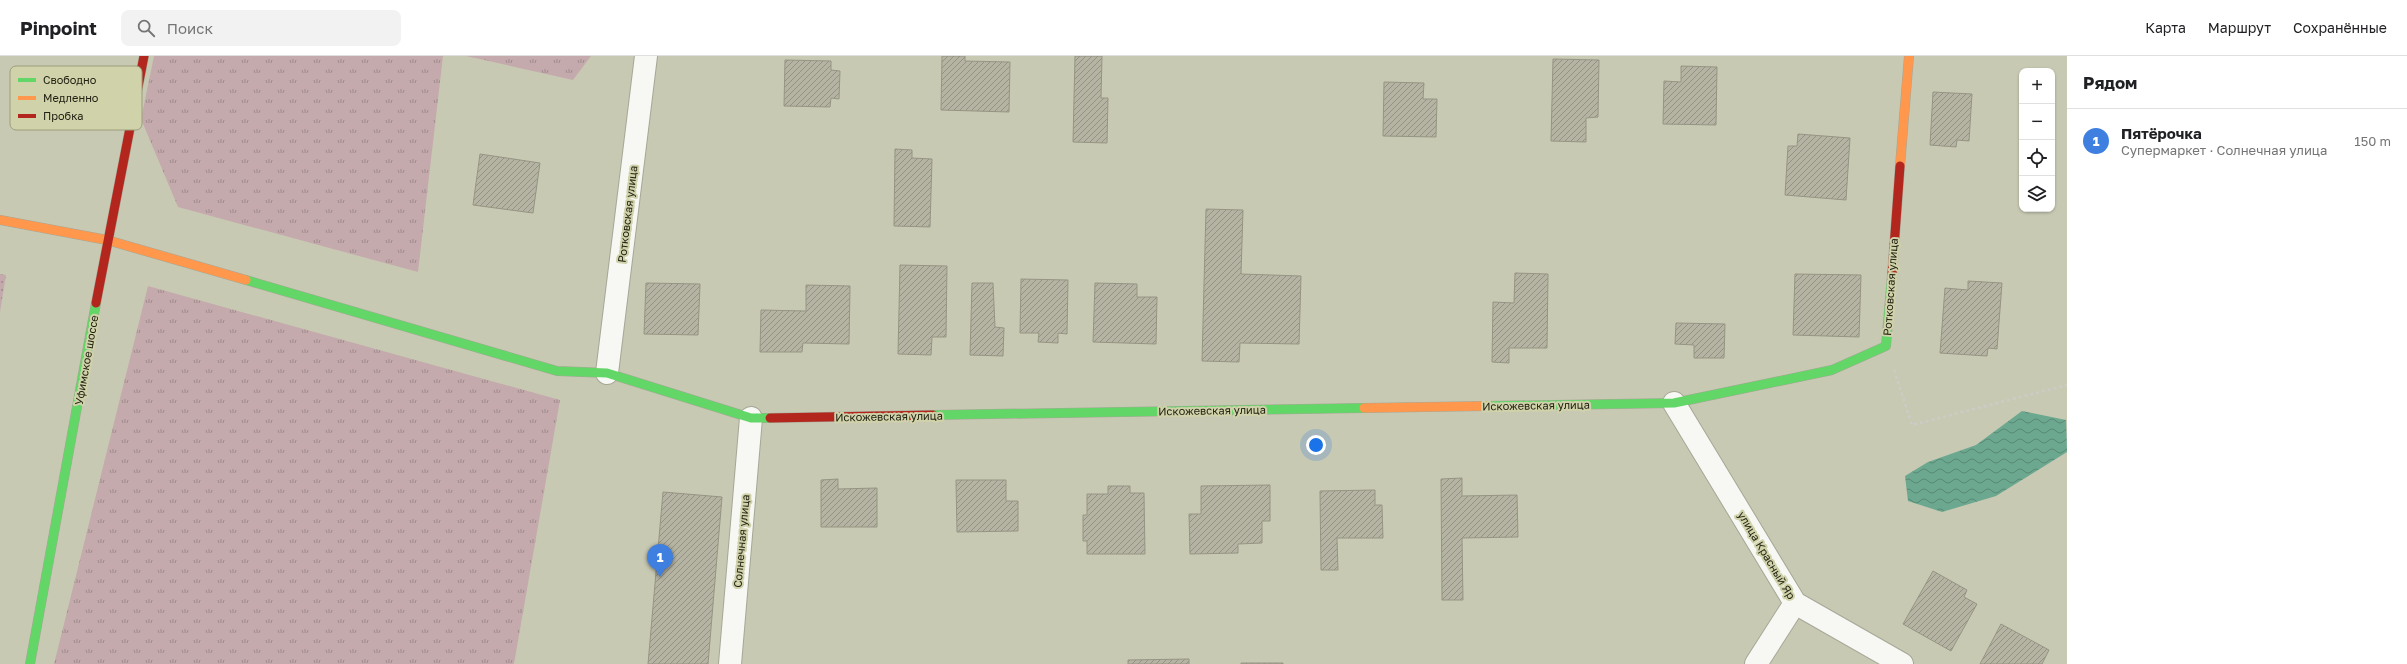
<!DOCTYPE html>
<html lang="ru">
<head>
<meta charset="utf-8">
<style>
  :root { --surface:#fff; --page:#f2f2f2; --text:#202124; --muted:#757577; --line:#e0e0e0; --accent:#d93025 }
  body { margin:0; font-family:"Golos Text",sans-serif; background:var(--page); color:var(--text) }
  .controls { position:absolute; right:12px; top:12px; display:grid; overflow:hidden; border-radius:8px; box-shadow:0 1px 3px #0004 }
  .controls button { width:36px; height:36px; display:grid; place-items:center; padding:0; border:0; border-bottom:1px solid var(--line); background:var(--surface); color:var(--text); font:20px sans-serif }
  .you { position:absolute; left:1316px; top:389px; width:14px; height:14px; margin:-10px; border:3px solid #fff; border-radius:50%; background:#1a73e8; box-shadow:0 0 0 6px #1a73e833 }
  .badge { display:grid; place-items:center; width:26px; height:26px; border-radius:50%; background:var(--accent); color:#fff; font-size:13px; font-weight:700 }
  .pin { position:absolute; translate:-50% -33px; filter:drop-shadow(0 1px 2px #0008) }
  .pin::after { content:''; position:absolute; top:21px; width:14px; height:12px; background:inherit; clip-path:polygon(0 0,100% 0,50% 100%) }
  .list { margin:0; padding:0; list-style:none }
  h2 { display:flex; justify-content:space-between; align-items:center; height:52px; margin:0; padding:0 16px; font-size:17px }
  h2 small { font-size:13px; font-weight:400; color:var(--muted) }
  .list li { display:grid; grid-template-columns:26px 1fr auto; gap:12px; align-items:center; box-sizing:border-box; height:64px; padding:0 16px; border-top:1px solid var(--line) }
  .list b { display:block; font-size:15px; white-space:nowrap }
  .list p { margin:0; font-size:13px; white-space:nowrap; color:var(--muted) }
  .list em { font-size:13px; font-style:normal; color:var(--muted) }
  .icon { flex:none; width:22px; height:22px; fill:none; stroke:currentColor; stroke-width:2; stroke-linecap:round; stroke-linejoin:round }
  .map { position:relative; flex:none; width:2067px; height:608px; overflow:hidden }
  header { display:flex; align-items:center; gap:24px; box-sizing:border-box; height:56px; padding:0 20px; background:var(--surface); border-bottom:1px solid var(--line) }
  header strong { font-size:19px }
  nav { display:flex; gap:22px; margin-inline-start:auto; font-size:14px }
  .search { width:280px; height:36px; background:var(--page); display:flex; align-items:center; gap:10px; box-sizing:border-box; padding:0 14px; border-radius:8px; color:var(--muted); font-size:15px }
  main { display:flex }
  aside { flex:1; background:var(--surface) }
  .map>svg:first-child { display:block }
  .grass { fill:url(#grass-tufts) }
  .garden { fill:url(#garden-dots) }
  .water { fill:url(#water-waves) }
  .building { fill:url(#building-hatch); stroke:#969484 }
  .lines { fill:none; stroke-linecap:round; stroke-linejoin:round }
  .street-casing { stroke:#a6a796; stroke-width:24 }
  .fast-casing { stroke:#a6a796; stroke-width:10 }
  .slow-casing { stroke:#a6a796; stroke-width:10 }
  .jam-casing { stroke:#a6a796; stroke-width:10 }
  .path { stroke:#cbccc5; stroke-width:2.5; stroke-dasharray:3 3; stroke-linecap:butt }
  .street { stroke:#f7f7f4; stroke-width:22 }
  .fast { stroke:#63d668; stroke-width:9 }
  .slow { stroke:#ff974d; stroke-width:9 }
  .jam { stroke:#b3261e; stroke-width:9 }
  .labels { text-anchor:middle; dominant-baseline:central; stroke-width:4; stroke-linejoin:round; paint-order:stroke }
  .street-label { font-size:11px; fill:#232314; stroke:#d0d2aa }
  .key { fill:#d0d2aa; stroke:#9c9e7d; stroke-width:1 }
  .key-label { font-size:11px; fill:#232314 }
</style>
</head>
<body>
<header>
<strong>Pinpoint</strong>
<div class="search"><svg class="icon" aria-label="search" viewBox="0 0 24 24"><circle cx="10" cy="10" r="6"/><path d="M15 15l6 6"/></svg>Поиск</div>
<nav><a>Карта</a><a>Маршрут</a><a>Сохранённые</a></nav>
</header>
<main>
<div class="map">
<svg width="2067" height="608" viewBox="0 0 2067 608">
  <defs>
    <pattern id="grass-tufts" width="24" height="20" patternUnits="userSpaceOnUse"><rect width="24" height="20" fill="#c4aaac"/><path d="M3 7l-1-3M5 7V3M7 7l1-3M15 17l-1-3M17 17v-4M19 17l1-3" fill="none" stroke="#9f8a8b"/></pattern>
    <pattern id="garden-dots" width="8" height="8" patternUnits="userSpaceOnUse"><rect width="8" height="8" fill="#c4aaac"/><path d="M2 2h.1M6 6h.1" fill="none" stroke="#9f8a8b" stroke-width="1.8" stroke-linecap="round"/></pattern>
    <pattern id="water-waves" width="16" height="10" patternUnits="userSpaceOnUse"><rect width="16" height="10" fill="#6ba88f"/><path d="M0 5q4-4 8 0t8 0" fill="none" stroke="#588874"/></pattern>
    <pattern id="building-hatch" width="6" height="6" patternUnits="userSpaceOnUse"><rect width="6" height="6" fill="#b5b3a2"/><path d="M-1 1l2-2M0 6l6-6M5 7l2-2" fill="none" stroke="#939183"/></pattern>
  </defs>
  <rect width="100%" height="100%" fill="#c8c9b3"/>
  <!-- grass -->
  <path class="grass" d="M154 0H443L418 216 178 151 141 63Z
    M466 0H591L573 24Z
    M148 230 560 344 514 608H54Z"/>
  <!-- garden -->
  <path class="garden" d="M0 218 6 219 0 256Z"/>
  <!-- water -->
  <path class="water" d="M2022 355 2066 364 2067 396 1996 440 1942 456 1908 445 1905 420 1928 406 1976 389Z"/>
  <!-- building -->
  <path class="building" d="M942 0H965V5L1010 6 1009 56 941 54Z
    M1075 0H1102L1101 42H1108L1107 87 1073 86Z
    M1553 3 1599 4 1598 61 1586 62V86L1551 85Z
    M785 4 831 5V14L840 15 839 43 831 42 830 51 784 50Z
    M1681 10 1717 11 1716 69 1663 68 1664 25 1681 26Z
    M1384 26 1424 27 1423 43H1437L1436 81 1383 80Z
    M1933 36 1972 38 1969 85 1957 84 1956 91 1930 89Z
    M1798 78 1850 82 1846 144 1785 139 1788 90H1797Z
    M895 93 912 94V102L932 103 930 171 894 170Z
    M480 98 540 107 533 157 473 149Z
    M1206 153 1243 154 1241 218 1301 220 1299 288 1240 287 1239 306 1202 305Z
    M900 209 947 210 946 281H932L931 299 898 298Z
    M1515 217 1548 218 1547 292H1509V307L1492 306 1493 246 1514 247Z
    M1795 218 1861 219 1859 281 1793 279Z
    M1021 223 1068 224 1067 278 1058 277V287L1038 286 1039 277H1020Z
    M1968 225 2002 227 1997 293 1988 292 1987 300 1940 297 1945 232 1968 234Z
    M646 227 700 228 698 279 644 278Z
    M972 227H993L995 271 1004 272 1003 300 970 299Z
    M1095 227 1137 228V241H1157L1156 288 1093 286Z
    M806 229 850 230 849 288 803 287 802 296H760L761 254 806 255Z
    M1676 267 1725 268 1724 302H1694V289L1675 288Z
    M1462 422V440L1517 439 1518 481 1462 482 1463 544H1442L1441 423Z
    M838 423V433L877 432V471H821V424Z
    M956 424H1006V445H1018V475L957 476Z
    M1270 429V465H1262V487L1238 488V497L1190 498 1189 458H1201V430Z
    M1108 430H1130V437H1144L1145 498H1087V485H1083V459H1087V438H1108Z
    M1375 434V449H1382L1383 482H1337L1338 514H1321L1320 435Z
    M663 436 722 441 708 608H648Z
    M1933 515 1967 534 1964 541 1977 548 1951 595 1903 568Z
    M2001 568 2049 594 2042 608H1980Z
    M1189 603V608H1128V604Z
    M1241 607H1283V608H1241Z"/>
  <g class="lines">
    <!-- street casing -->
    <g class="street-casing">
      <path id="street" d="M607 317 646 0
        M1674 347 1795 547 1902 608
        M730 608 751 362
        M1756 608 1795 547"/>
    </g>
    <!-- fast casing -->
    <g class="fast-casing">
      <path id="fast" d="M246 224 557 315 607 317 751 362H770
        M1486 350 1674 347 1832 314 1886 290 1892 219
        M933 359 1364 352
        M30 608 96 247"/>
    </g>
    <!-- slow casing -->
    <g class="slow-casing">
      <path id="slow" d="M1900 110 1909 0
        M0 164 107 184 246 224
        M1364 352 1486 350"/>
    </g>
    <!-- jam casing -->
    <g class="jam-casing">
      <path id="jam" d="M1892 219 1900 110
        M96 247 144 0
        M770 362 933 359"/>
    </g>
    <!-- path -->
    <path class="path" d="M1894 314 1912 369 2067 329"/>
    <!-- street -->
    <use href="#street" class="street"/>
    <!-- fast -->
    <use href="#fast" class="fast"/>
    <!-- slow -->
    <use href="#slow" class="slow"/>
    <!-- jam -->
    <use href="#jam" class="jam"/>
  </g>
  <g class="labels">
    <!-- street labels -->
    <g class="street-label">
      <text transform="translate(627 158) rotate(-83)">Ротковская улица</text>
      <text transform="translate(1890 231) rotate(-86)">Ротковская улица</text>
      <text transform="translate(86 304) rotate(-80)">Уфимское шоссе</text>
      <text transform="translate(1536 349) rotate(-1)">Искожевская улица</text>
      <text transform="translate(1212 354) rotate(-1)">Искожевская улица</text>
      <text transform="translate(889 360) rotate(-1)">Искожевская улица</text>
      <text transform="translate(741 485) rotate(-85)">Солнечная улица</text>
      <text transform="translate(1767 499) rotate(59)">улица Красный Яр</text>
    </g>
  </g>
  <!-- legend -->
  <rect x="10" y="10" width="132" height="64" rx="6" class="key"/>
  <rect x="18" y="22" width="18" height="4" fill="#63d668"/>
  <rect x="18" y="40" width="18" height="4" fill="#ff974d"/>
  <rect x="18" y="58" width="18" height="4" fill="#b3261e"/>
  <g class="key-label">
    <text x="43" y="28">Свободно</text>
    <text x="43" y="46">Медленно</text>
    <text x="43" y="64">Пробка</text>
  </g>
</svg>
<div class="controls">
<button>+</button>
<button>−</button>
<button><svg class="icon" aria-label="locate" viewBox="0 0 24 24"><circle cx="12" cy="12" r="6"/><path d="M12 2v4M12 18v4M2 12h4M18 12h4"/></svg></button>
<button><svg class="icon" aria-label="layers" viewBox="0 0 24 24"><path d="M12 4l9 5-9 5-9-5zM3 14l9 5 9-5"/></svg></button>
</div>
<div class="you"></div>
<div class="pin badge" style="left:660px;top:521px;background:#3f7fe0">1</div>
</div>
<aside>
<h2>Рядом<small></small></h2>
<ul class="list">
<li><span class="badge" style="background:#3f7fe0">1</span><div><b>Пятёрочка</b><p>Супермаркет · Солнечная улица</p></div><em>150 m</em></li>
</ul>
</aside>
</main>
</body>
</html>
